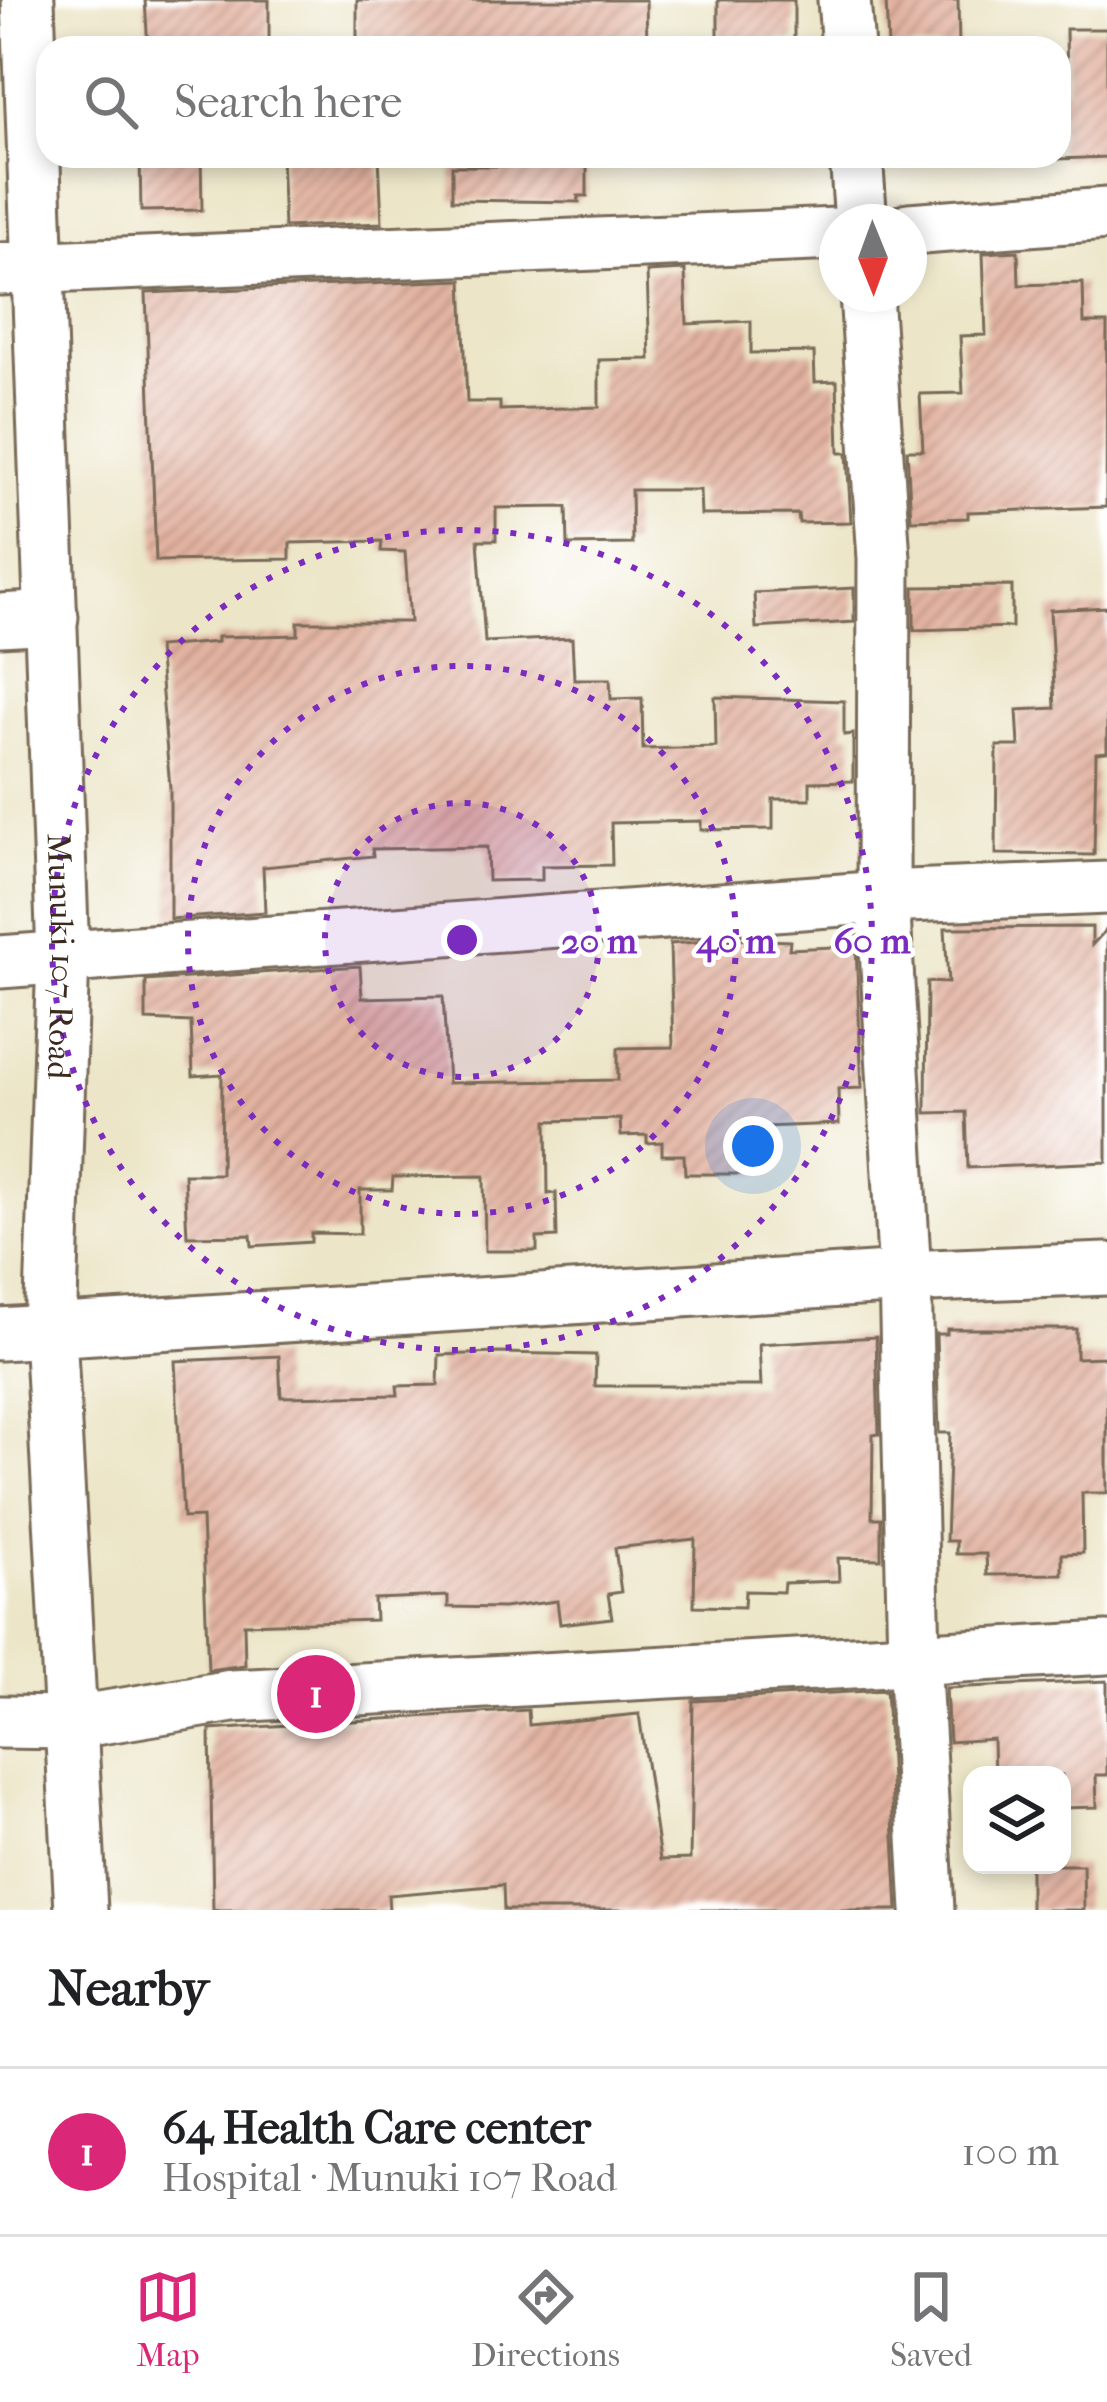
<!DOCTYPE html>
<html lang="en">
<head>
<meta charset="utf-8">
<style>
  :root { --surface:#fff; --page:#f6f6f6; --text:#202124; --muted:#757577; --line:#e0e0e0; --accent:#db2777 }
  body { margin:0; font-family:"IM FELL French Canon",serif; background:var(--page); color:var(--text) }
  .controls { position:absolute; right:36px; bottom:36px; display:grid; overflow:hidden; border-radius:24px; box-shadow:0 6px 18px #0003 }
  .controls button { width:108px; height:108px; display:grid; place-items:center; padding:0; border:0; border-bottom:3px solid var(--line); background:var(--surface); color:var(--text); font:60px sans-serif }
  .compass { position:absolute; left:819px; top:204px; width:108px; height:108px; border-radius:50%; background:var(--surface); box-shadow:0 6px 18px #0003; rotate:179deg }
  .you { position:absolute; left:753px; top:1146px; width:42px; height:42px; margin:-30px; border:9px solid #fff; border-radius:50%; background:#1a73e8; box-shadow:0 0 0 18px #1a73e833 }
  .badge { display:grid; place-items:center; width:78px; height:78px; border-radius:50%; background:var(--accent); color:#fff; font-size:39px; font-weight:700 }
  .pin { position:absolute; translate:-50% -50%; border:6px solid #fff; box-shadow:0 3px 12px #0006 }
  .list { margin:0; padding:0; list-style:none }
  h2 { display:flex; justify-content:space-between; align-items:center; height:156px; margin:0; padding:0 48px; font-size:51px }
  h2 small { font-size:39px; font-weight:400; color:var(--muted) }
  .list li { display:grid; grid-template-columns:78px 1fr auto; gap:36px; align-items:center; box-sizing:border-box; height:168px; padding:0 48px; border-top:3px solid var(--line) }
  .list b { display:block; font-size:45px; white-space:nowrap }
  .list p { margin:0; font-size:39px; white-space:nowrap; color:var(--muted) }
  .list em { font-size:39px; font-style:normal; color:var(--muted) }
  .icon { flex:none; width:66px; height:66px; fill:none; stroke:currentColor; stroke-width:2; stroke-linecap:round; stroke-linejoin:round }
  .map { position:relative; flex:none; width:1107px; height:1910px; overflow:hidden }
  .search { position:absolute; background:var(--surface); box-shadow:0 6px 18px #0003; left:36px; right:36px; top:36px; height:132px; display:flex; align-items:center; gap:30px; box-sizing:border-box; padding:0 42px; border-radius:36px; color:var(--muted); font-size:45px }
  .sheet { height:324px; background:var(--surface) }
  nav { display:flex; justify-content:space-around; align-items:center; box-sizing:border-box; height:168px; border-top:3px solid var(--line); background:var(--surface); font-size:33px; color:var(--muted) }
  nav a { display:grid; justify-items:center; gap:6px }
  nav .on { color:var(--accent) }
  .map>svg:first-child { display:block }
  .building { fill:url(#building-hatch) }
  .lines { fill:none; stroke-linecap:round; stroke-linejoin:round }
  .minor-casing { stroke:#796b59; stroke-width:57 }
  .minor { stroke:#fff; stroke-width:51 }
  .ring { fill:none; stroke:#7b2cbf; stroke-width:6; stroke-dasharray:6 12 }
  .labels { text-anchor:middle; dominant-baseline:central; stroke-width:9; stroke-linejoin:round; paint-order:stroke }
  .street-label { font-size:33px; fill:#3b2a1e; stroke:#fff }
  .centre { fill:#7b2cbf; stroke:#fff; stroke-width:6 }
  .ring-label { font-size:36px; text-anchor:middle; font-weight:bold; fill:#7b2cbf; stroke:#fff; stroke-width:9; stroke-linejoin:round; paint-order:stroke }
</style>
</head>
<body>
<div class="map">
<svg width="1107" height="1910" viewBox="0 0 1107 1910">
  <defs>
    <pattern id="building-hatch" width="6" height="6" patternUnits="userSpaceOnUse" patternTransform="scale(3)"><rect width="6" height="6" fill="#e3b3a1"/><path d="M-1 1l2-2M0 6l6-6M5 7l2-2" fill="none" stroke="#b99283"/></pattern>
  </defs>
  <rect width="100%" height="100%" fill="#fff"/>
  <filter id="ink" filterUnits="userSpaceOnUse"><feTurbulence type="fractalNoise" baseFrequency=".00833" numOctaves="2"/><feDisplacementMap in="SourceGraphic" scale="24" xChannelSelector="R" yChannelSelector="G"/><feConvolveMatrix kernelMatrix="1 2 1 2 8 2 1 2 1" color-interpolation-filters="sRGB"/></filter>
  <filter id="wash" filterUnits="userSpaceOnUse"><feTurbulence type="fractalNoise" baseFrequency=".004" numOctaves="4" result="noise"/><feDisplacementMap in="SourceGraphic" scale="48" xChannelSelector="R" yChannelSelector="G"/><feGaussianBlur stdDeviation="2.7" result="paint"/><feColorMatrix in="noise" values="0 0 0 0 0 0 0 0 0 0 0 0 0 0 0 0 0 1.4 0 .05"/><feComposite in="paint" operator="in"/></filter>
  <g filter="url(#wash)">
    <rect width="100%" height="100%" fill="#ece5c7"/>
    <g id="blocks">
      <!-- building -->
      <path class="building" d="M145 0H269V48H148Z
        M357 0H646L647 48H357Z
        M718 0H794V40L718 41Z
        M886 0H958L959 48H888Z
        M1066 29H1107V157L1059 159V90L1067 89Z
        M140 156H201L202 210 141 211Z
        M281 156H379L382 223 284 227Z
        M514 161H587V196H578L579 202 452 200V166H514Z
        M1018 251 1019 285 1083 283 1084 323H1107L1106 507 968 512V518L911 520 907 450H923L920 394 963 393 960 336 986 335 983 253Z
        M685 270 687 324 751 321V353L814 352 815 382 837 381 839 453H847L851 522 799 523 798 514 701 515 700 490H631L632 544 568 545 567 507 496 508V540H478L485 642 572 638 574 679H610L611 699 642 698 643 749 716 747 715 697 844 701V735L853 734V781L810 782V799H773V829L701 830V821L611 823 612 865 542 866V880L488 881 487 847 372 849 373 856 263 867 265 912 170 919V788L158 647 217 642V637L298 635V622H410L405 552 381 551 382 541 290 543V559L156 561 146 293 462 280 467 402H500V410L599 407V360L650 359 647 272Z
        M1012 586V627L914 630V587Z
        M854 588V622L756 628 754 593Z
        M1107 607V752L1096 753 1094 855 996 854 997 746H1019L1017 710 1055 708 1050 610Z
        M1092 927V945L1107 929V1162L968 1168 966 1112 926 1113 927 982 948 983 945 928Z
        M736 939 790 941 789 949 856 946 862 1088 838 1089 839 1124 762 1127V1174H685L684 1155H662V1142L647 1143V1135L621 1136 620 1119 547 1121 548 1194 556 1193 557 1237 537 1238V1251H485L484 1176 393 1177 392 1190H360V1234L311 1233V1242L252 1246 251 1235 187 1236 184 1174H221L222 1074 193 1076 191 1022 146 1020V981L360 966 362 998 443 996 448 1083 618 1080V1048L673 1047 670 944Z
        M947 1329H1076V1358L1107 1357V1493H1082L1083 1553 1062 1554V1574L987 1575 986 1554H956V1541H946L950 1433H939L936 1334H947Z
        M876 1337 879 1434 873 1435 872 1518H881V1559L838 1558 839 1581 784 1583 783 1592 745 1591 744 1607 694 1606 695 1539 615 1548 621 1592 608 1594 612 1618 560 1624 557 1601 503 1608 448 1607V1596L374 1599 375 1620 244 1624 245 1665 208 1670 202 1517 183 1518 175 1361 279 1356 281 1397 398 1395 397 1386 438 1385 439 1355 499 1353 596 1355 595 1386H761L759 1344Z
        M1107 1681V1775H1096L1097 1807 1062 1808V1775H994L993 1739 949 1742 946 1688Z
        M886 1690 898 1910H504L503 1885 388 1895 389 1910H213L210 1730 528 1710 529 1725 639 1714 660 1860 690 1859 693 1701Z
        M1030 1865H1083L1084 1910H1030Z"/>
    </g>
  </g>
  <g filter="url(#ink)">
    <use href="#blocks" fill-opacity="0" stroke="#796b59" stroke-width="3"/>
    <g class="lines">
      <!-- minor casing -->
      <g class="minor-casing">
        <g id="minor">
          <path id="s1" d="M28 0 63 957 50 1332 81 1910"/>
          <path d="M844 0 848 48"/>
          <path d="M856 156 861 222"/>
          <path d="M909 229 1107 214"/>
          <path d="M0 269 837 234"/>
          <path d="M866 294 884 558 883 897 905 1277 914 1656 928 1910"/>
          <path d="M0 620 52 617"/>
          <path d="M0 962 883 897 1107 888"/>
          <path d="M0 1334 905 1277 1107 1269"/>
          <path d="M0 1722 70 1723 232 1696 1107 1648"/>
        </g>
      </g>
      <!-- minor -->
      <use href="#minor" class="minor"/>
    </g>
  </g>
  <!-- distance rings -->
  <circle cx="462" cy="940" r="137" fill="#7b2cbf" fill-opacity=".12"/>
  <g class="ring">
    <circle cx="462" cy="940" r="137"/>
    <circle cx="462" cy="940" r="274"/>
    <circle cx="462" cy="940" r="410"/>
  </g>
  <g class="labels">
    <!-- street labels -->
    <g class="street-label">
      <text stroke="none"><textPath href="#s1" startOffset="957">Munuki 107 Road</textPath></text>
    </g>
  </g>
  <circle cx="462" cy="940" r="18" class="centre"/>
  <g class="ring-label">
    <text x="599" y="953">20 m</text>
    <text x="736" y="953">40 m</text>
    <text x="872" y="953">60 m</text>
  </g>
</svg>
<div class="controls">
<button><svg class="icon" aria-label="layers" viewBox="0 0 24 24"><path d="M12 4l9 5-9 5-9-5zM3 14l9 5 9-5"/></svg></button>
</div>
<svg class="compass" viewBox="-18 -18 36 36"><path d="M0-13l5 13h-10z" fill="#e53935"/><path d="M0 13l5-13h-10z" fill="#757577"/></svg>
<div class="you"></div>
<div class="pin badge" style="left:316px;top:1694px">1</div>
<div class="search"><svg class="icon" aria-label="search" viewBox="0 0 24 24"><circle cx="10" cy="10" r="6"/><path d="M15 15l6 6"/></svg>Search here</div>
</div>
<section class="sheet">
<h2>Nearby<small></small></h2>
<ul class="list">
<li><span class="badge">1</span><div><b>64 Health Care center</b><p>Hospital · Munuki 107 Road</p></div><em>100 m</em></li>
</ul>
</section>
<nav>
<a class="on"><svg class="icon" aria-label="map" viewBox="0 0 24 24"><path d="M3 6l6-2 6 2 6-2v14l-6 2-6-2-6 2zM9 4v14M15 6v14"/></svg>Map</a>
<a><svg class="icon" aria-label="directions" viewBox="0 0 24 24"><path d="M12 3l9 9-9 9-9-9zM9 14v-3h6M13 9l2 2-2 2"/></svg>Directions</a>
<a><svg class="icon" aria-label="saved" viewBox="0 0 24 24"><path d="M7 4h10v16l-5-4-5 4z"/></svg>Saved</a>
</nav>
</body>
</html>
